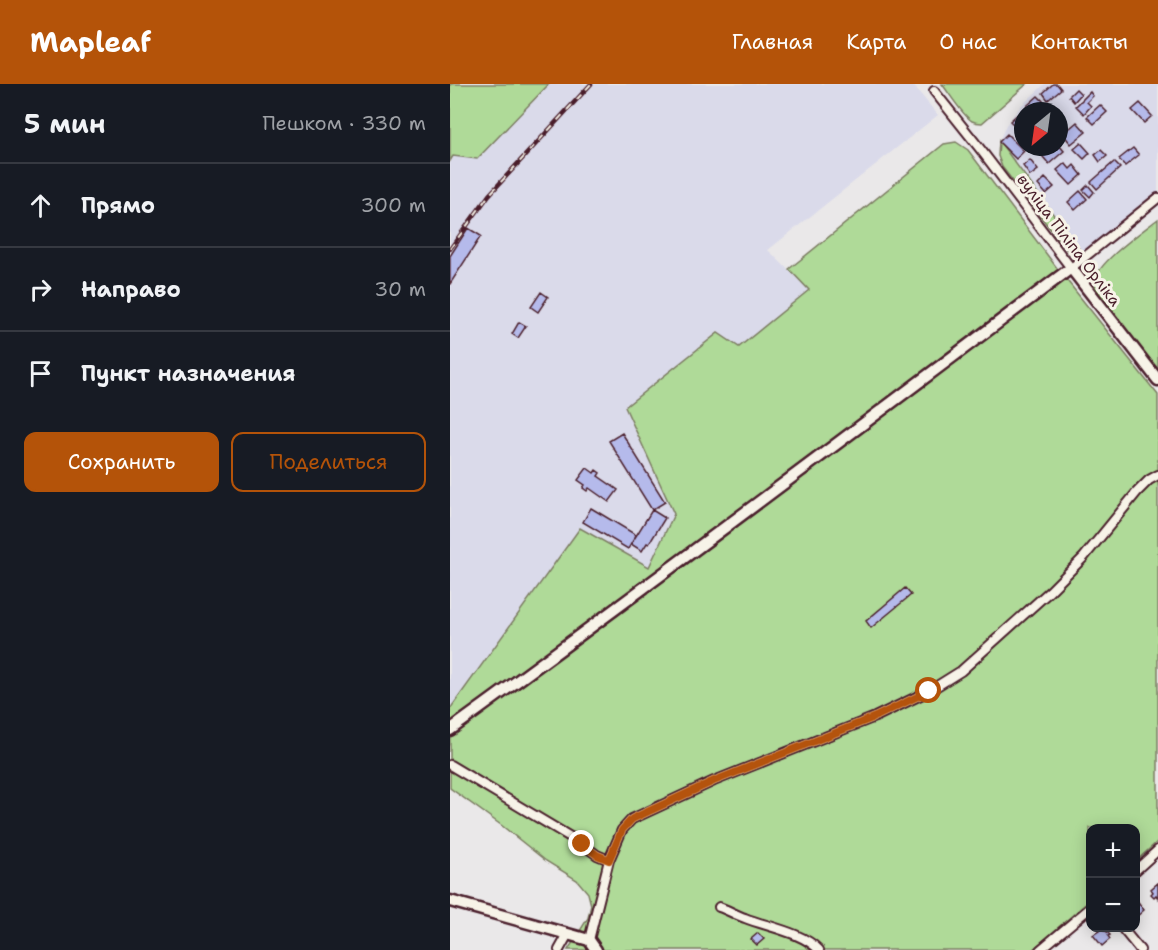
<!DOCTYPE html>
<html lang="ru">
<head>
<meta charset="utf-8">
<style>
  :root { --surface:#171b24; --page:#20242c; --text:#f1f3f6; --muted:#9ea1a6; --line:#363941; --accent:#b45309 }
  body { margin:0; font-family:"Shantell Sans",sans-serif; background:var(--page); color:var(--text) }
  .controls { position:absolute; right:18px; bottom:18px; display:grid; overflow:hidden; border-radius:12px; box-shadow:0 3px 15px #0003 }
  .controls button { width:54px; height:54px; display:grid; place-items:center; padding:0; border:0; border-bottom:2px solid var(--line); background:var(--surface); color:var(--text); font:30px sans-serif }
  .compass { position:absolute; left:564px; top:18px; width:54px; height:54px; border-radius:50%; background:var(--surface); box-shadow:0 3px 15px #0003; rotate:209deg }
  .stop { position:absolute; width:18px; height:18px; margin:-14px; border:4px solid #b45309; border-radius:50%; background:#fff }
  .stop.end { background:#b45309; border-color:#fff; box-shadow:0 2px 6px #0008 }
  .list { margin:0; padding:0; list-style:none }
  h2 { display:flex; justify-content:space-between; align-items:center; height:78px; margin:0; padding:0 24px; font-size:26px }
  h2 small { font-size:20px; font-weight:400; color:var(--muted) }
  .list li { display:grid; grid-template-columns:39px 1fr auto; gap:18px; align-items:center; box-sizing:border-box; height:84px; padding:0 24px; border-top:2px solid var(--line) }
  .list b { display:block; font-size:22px; white-space:nowrap }
  .list em { font-size:20px; font-style:normal; color:var(--muted) }
  .actions { display:flex; gap:12px; padding:18px 24px }
  .actions a { flex:1; padding:14px 0; border:2px solid var(--accent); border-radius:12px; text-align:center; font-size:21px; color:var(--accent) }
  .actions .main { background:var(--accent); color:#fff }
  .icon { flex:none; width:33px; height:33px; fill:none; stroke:currentColor; stroke-width:2; stroke-linecap:round; stroke-linejoin:round }
  .map { position:relative; flex:none; width:708px; height:866px; overflow:hidden }
  header { display:flex; align-items:center; gap:36px; box-sizing:border-box; height:84px; padding:0 30px; background:var(--accent); color:#fff }
  header strong { font-size:28px }
  nav { display:flex; gap:33px; margin-inline-start:auto; font-size:21px }
  main { display:flex }
  aside { flex:1; background:var(--surface) }
  .map>svg:first-child { display:block }
  .built { fill:#dadaea; fill-rule:evenodd }
  .green { fill:#afda98; stroke:#7c7c62; stroke-width:1.5 }
  .building { fill:#b5baeb; stroke:#4a1f2b; stroke-width:1.5 }
  .lines { fill:none; stroke-linecap:round; stroke-linejoin:round }
  .street-casing { stroke:#4a1f2b; stroke-width:12 }
  .secondary-casing { stroke:#4a1f2b; stroke-width:15 }
  .street { stroke:#f7f3e8; stroke-width:8 }
  .secondary { stroke:#f7f3e8; stroke-width:10 }
  .rail-casing { stroke:#4a1f2b; stroke-width:4.5 }
  .rail { stroke:#f7f3e8; stroke-width:2; stroke-dasharray:7; stroke-linecap:butt }
  .route { stroke:#b45309; stroke-width:8 }
  .labels { text-anchor:middle; dominant-baseline:central; stroke-width:6; stroke-linejoin:round; paint-order:stroke }
  .street-label { font-size:16px; fill:#4a1f2b; stroke:#f7f3e8 }
</style>
</head>
<body>
<header>
<strong>Mapleaf</strong>
<nav><a>Главная</a><a>Карта</a><a>О нас</a><a>Контакты</a></nav>
</header>
<main>
<aside>
<h2>5 мин<small>Пешком · 330 m</small></h2>
<ul class="list">
<li><svg class="icon" aria-label="ahead" viewBox="0 0 24 24"><path d="M12 20V5M6 11l6-6 6 6"/></svg><div><b>Прямо</b></div><em>300 m</em></li>
<li><svg class="icon" aria-label="right" viewBox="0 0 24 24"><path d="M7 20v-9h11M14 6l5 5-5 5"/></svg><div><b>Направо</b></div><em>30 m</em></li>
<li><svg class="icon" aria-label="arrive" viewBox="0 0 24 24"><path d="M6 21V4h12l-3 4 3 4H6"/></svg><div><b>Пункт назначения</b></div></li>
</ul>
<div class="actions"><a class="main">Сохранить</a><a>Поделиться</a></div>
</aside>
<div class="map">
<svg width="708" height="866" viewBox="0 0 708 866">
  <rect width="100%" height="100%" fill="#eae8e9"/>
  <filter id="ink" filterUnits="userSpaceOnUse"><feTurbulence type="fractalNoise" baseFrequency=".0167" numOctaves="2"/><feDisplacementMap in="SourceGraphic" scale="12" xChannelSelector="R" yChannelSelector="G"/><feConvolveMatrix kernelMatrix="1 2 1 2 8 2 1 2 1" color-interpolation-filters="sRGB"/></filter>
  <g filter="url(#ink)">
    <!-- built -->
    <path class="built" d="M99 0H462L488 31 318 166 359 206 289 263 176 323 224 430 199 483 130 444 0 625V77L2 72 27 75Z
      M595 0H708V114L635 173 549 57 556 41 572 21ZM573 27H609V63H573Z"/>
    <!-- green -->
    <path class="green" d="M0 0H99L27 75 3 72 0 77Z
      M492 0H577L532 39C528 39 526 39 522 37 513 32 499 9 492 0Z
      M549 57 635 173 627 179 552 83 548 72Z
      M506 58 518 66 607 184 708 311V757L686 777V744H640V816L582 866H118L138 834 141 821 138 809 127 796 96 777 51 741 0 704V625L130 444 199 483 224 430 175 323 268 249 289 263 359 206 339 185 494 60Z
      M708 135V288L647 210C646 206 644 201 645 196 648 178 693 147 708 135Z"/>
    <!-- building -->
    <path class="building" d="M603 0H607L611 5 598 16 593 9Z
      M626 5 631 10 624 18 619 12Z
      M640 8 643 12 637 18 641 22 634 30 626 22Z
      M588 12 595 19 585 27H573V38L567 44 560 37Z
      M690 19 702 32 694 39 682 26Z
      M650 21 657 28 644 40 637 33Z
      M627 38 636 48 621 60 613 50Z
      M557 50 574 67 566 75 549 58Z
      M631 59 640 69 634 75 624 65Z
      M609 61 614 67 599 80 588 67 593 63H598L600 65 603 63H609Z
      M683 64 689 71 675 82 669 75Z
      M651 66 657 72 650 78 645 71Z
      M580 76 588 86 580 92 573 82Z
      M664 78 670 84 647 105 641 98Z
      M615 79 620 85 624 81 632 91 621 101 607 86Z
      M595 94 604 103 596 110 588 101Z
      M638 101 644 108 640 113 633 106Z
      M630 107 637 115 625 126 618 118Z
      M18 144 31 152 0 200V172Z
      M91 208 98 213 88 228 81 223Z
      M69 238 76 242 68 254 62 250Z
      M172 349 215 418 202 426 159 357Z
      M137 384 144 389 146 386 150 389 148 392 168 406 159 418 139 404 137 407 133 404 135 401 128 396Z
      M141 424 186 451 178 465 133 438Z
      M202 426 215 434 199 460 197 459 192 467 181 460Z
      M455 504 461 511 421 544 416 537Z
      M708 799V814L706 811 704 813 701 810 703 808 701 805Z
      M686 815 694 826 686 833Z
      M652 845 654 847 655 846 660 851 658 852 660 855 652 862 643 851Z
      M308 849 314 855 307 861 301 855Z"/>
    <g class="lines">
      <!-- street casing -->
      <g class="street-casing">
        <path id="street" d="M484 7 531 66 621 184 708 114
          M0 681 132 760 147 771 159 776
          M686 786 708 766
          M269 823C278 826 286 831 295 834 318 843 352 848 369 866
          M672 844 690 866
          M139 856 159 776 172 746 182 735 264 697 425 633 479 607 511 587 600 507 634 473 687 408 699 396 708 391
          M109 866 118 850
          M590 866 640 824"/>
      </g>
      <!-- secondary casing -->
      <g class="secondary-casing">
        <path id="secondary" d="M0 646C209 495 414 339 621 184L708 296
          M0 817 139 856 146 866"/>
      </g>
      <!-- street -->
      <use href="#street" class="street"/>
      <!-- secondary -->
      <use href="#secondary" class="secondary"/>
      <!-- rail casing -->
      <g class="rail-casing">
        <path id="rail" d="M0 165 39 111 141 0"/>
      </g>
      <!-- rail -->
      <use href="#rail" class="rail"/>
    </g>
  </g>
  <g class="lines" filter="url(#ink)">
    <!-- route -->
    <path class="route" d="M132 760 147 771 159 776 172 746 182 735 264 697 425 633 479 607"/>
  </g>
  <g class="labels">
    <!-- street labels -->
    <g class="street-label">
      <text transform="translate(619 156) rotate(53)">вуліца Піліпа Орліка</text>
    </g>
  </g>
</svg>
<div class="controls">
<button>+</button>
<button>−</button>
</div>
<svg class="compass" viewBox="-18 -18 36 36"><path d="M0-13l5 13h-10z" fill="#e53935"/><path d="M0 13l5-13h-10z" fill="#9ea1a6"/></svg>
<div class="stop" style="left:479px;top:607px"></div>
<div class="stop end" style="left:132px;top:760px"></div>
</div>
</main>
</body>
</html>
